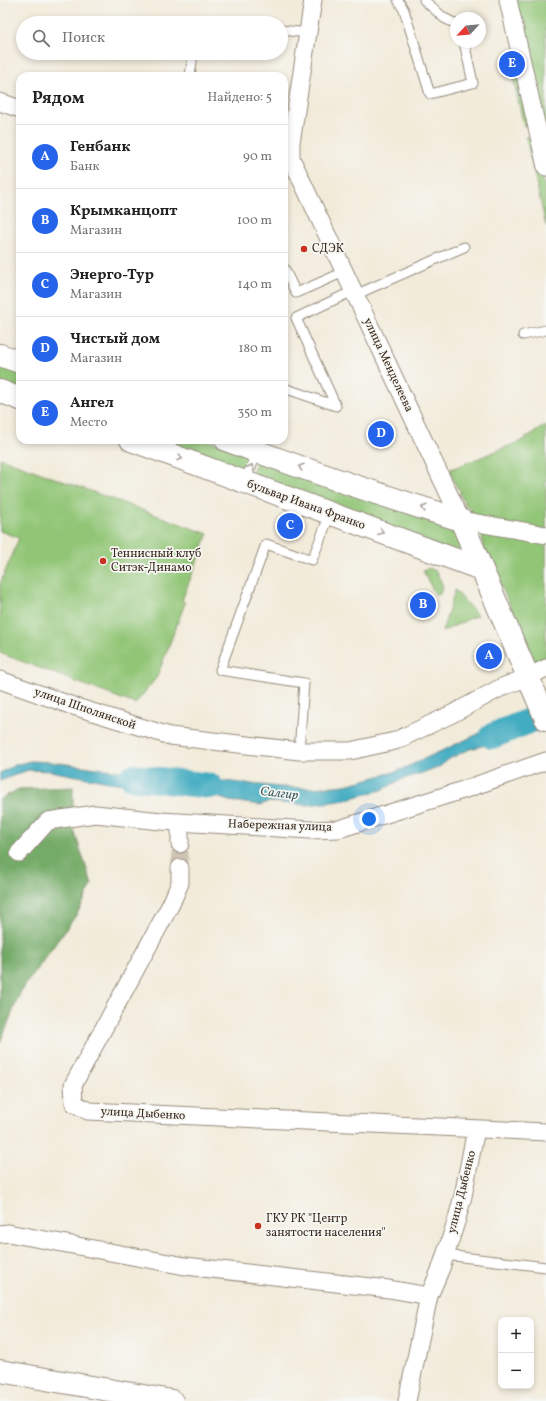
<!DOCTYPE html>
<html lang="ru">
<head>
<meta charset="utf-8">
<style>
  :root { --surface:#fff; --page:#f2f2f2; --text:#222; --muted:#767676; --line:#e0e0e0; --accent:#2563eb }
  body { margin:0; font-family:Vollkorn,serif; background:var(--page); color:var(--text) }
  .controls { position:absolute; right:12px; bottom:12px; display:grid; overflow:hidden; border-radius:8px; box-shadow:0 2px 6px #0003 }
  .controls button { width:36px; height:36px; display:grid; place-items:center; padding:0; border:0; border-bottom:1px solid var(--line); background:var(--surface); color:var(--text); font:20px sans-serif }
  .compass { position:absolute; left:450px; top:12px; width:36px; height:36px; border-radius:50%; background:var(--surface); box-shadow:0 2px 6px #0003; rotate:244deg }
  .you { position:absolute; left:369px; top:819px; width:14px; height:14px; margin:-10px; border:3px solid #fff; border-radius:50%; background:#1a73e8; box-shadow:0 0 0 6px #1a73e833 }
  .badge { display:grid; place-items:center; width:26px; height:26px; border-radius:50%; background:var(--accent); color:#fff; font-size:13px; font-weight:700 }
  .pin { position:absolute; translate:-50% -50%; border:2px solid #fff; box-shadow:0 1px 4px #0006 }
  .list { margin:0; padding:0; list-style:none }
  h2 { display:flex; justify-content:space-between; align-items:center; height:52px; margin:0; padding:0 16px; font-size:17px }
  h2 small { font-size:13px; font-weight:400; color:var(--muted) }
  .list li { display:grid; grid-template-columns:26px 1fr auto; gap:12px; align-items:center; box-sizing:border-box; height:64px; padding:0 16px; border-top:1px solid var(--line) }
  .list b { display:block; font-size:15px; white-space:nowrap }
  .list p { margin:0; font-size:13px; white-space:nowrap; color:var(--muted) }
  .list em { font-size:13px; font-style:normal; color:var(--muted) }
  .icon { flex:none; width:22px; height:22px; fill:none; stroke:currentColor; stroke-width:2; stroke-linecap:round; stroke-linejoin:round }
  .map { position:relative; flex:none; width:546px; height:1401px; overflow:hidden }
  .search { position:absolute; background:var(--surface); box-shadow:0 2px 6px #0003; left:16px; top:16px; width:272px; height:44px; display:flex; align-items:center; gap:10px; box-sizing:border-box; padding:0 14px; border-radius:22px; color:var(--muted); font-size:15px }
  .panel { position:absolute; background:var(--surface); box-shadow:0 2px 6px #0003; left:16px; top:72px; width:272px; height:372px; border-radius:12px }
  .map>svg:first-child { display:block }
  .green { fill:#92c677; stroke:#66784a }
  .forest { fill:#75ab68; stroke:#586a43 }
  .water { fill:#42acc1; stroke:#3e6b70 }
  .lines { fill:none; stroke-linecap:round; stroke-linejoin:round }
  .river { stroke:#42acc1; stroke-width:26 }
  .street-tunnel { stroke:#cdc4b4; stroke-width:17; stroke-dasharray:17 8; stroke-linecap:butt }
  .lane-casing { stroke:#968a7c; stroke-width:11 }
  .street-casing { stroke:#968a7c; stroke-width:19 }
  .secondary-casing { stroke:#968a7c; stroke-width:24 }
  .lane { stroke:#fff; stroke-width:9 }
  .street { stroke:#fff; stroke-width:17 }
  .secondary { stroke:#fff; stroke-width:22 }
  .oneway { stroke:#a79f9a }
  .poi-dot { fill:#c8321e; stroke:#f6f6f2; stroke-width:1.5 }
  .labels { text-anchor:middle; dominant-baseline:central; stroke-width:3.5; stroke-linejoin:round; paint-order:stroke }
  .poi-label { font-size:12px; fill:#3b2a1e; stroke:#f6f6f2; text-anchor:start }
  .street-label { font-size:12px; fill:#3b2a1e; stroke:#f6f6f2 }
  .water-label { font-size:13px; font-style:italic; fill:#3e5e5f; stroke:#f6f6f2 }
</style>
</head>
<body>
<div class="map">
<svg width="546" height="1401" viewBox="0 0 546 1401">
  <rect width="100%" height="100%" fill="#f6f6f2"/>
  <filter id="ink" filterUnits="userSpaceOnUse"><feTurbulence type="fractalNoise" baseFrequency=".025" numOctaves="2"/><feDisplacementMap in="SourceGraphic" scale="8" xChannelSelector="R" yChannelSelector="G"/><feConvolveMatrix kernelMatrix="1 2 1 2 8 2 1 2 1" color-interpolation-filters="sRGB"/></filter>
  <filter id="wash" filterUnits="userSpaceOnUse"><feTurbulence type="fractalNoise" baseFrequency=".012" numOctaves="4" result="noise"/><feDisplacementMap in="SourceGraphic" scale="16" xChannelSelector="R" yChannelSelector="G"/><feGaussianBlur stdDeviation="0.9" result="paint"/><feColorMatrix in="noise" values="0 0 0 0 0 0 0 0 0 0 0 0 0 0 0 0 0 1.4 0 .05"/><feComposite in="paint" operator="in"/></filter>
  <g filter="url(#wash)">
    <rect width="100%" height="100%" fill="#f2ebda"/>
    <!-- green -->
    <path class="green" d="M515 0H546V138Z
      M519 75 529 120 527 124 524 126 513 77Z
      M526 137H532L535 142 546 192V226Z
      M0 361 20 369V393L0 385Z
      M546 425V657L536 664 483 545 482 533 468 506H466L459 492H461L459 488H457L449 470 521 441Z
      M147 440H208L254 457 245 476Z
      M0 458 208 534 182 600 185 603 157 677 135 704 0 653V584L19 538 0 531Z
      M258 459 456 525 470 558 249 478Z
      M429 568 436 571 443 586 440 594 436 596 423 571Z
      M455 590 478 616H475L442 632Z"/>
    <!-- forest -->
    <path class="forest" d="M73 787V827L92 885 77 914 21 991 0 1043V799L19 789Z"/>
    <!-- water -->
    <path class="water" d="M521 714 530 733H517L482 746 470 749 449 759 438 768 400 780 382 790 340 801 309 805 269 802 260 805 229 801 204 793 175 790 176 776 280 787 312 788 345 785 398 771Z
      M30 761 51 762 167 777V790L109 782 50 771 28 770 0 781V773L15 765Z"/>
    <g class="lines">
      <!-- river -->
      <path class="river" d="M492 736 546 714
        M132 777 210 786"/>
    </g>
  </g>
  <g filter="url(#ink)">
    <g class="lines">
      <!-- street-tunnel -->
      <path class="street-tunnel" d="M180 868V844"/>
      <!-- lane casing -->
      <g class="lane-casing">
        <path id="lane" d="M398 0 404 10 430 94 473 83 464 42
          M424 0 444 18 456 24
          M204 23 207 21 223 23
          M281 30 308 33
          M190 76 193 53
          M284 268 296 293 344 272
          M355 295 464 247
          M523 335 546 330
          M284 388 336 406 296 318 353 291
          M244 482 258 452
          M299 751 304 683 220 670 266 544 312 560 330 514
          M445 1255 546 1267"/>
      </g>
      <!-- street casing -->
      <g class="street-casing">
        <path id="street" d="M313 0 291 143V158L461 520 546 535
          M508 0 546 167
          M0 102 20 109
          M0 680 73 706 170 736 299 751H350L395 741 452 714 502 687 528 677 546 668
          M180 844V822
          M19 853 48 821 95 814 161 821 310 830 339 829 463 790 546 761
          M180 868V883L171 904 73 1085 74 1103 88 1111 546 1132
          M0 1234 8 1233 185 1266 389 1289 429 1296
          M407 1401 429 1296 441 1268 456 1222 463 1196 476 1129"/>
      </g>
      <!-- secondary casing -->
      <g class="secondary-casing">
        <path id="secondary" d="M0 355 20 362
          M0 391 20 399
          M131 440 481 569
          M226 440C303 469 382 496 461 520L546 719
          M0 1371 172 1401"/>
      </g>
      <!-- lane -->
      <use href="#lane" class="lane"/>
      <!-- street -->
      <use href="#street" class="street"/>
      <!-- secondary -->
      <use href="#secondary" class="secondary"/>
    </g>
    <!-- one-way arrows -->
    <defs><path id="oneway-chevron" d="M-2-3.5L2.5 0L-2 3.5" fill="none" stroke-width="1.6" stroke-linecap="round" stroke-linejoin="round"/></defs>
    <g class="oneway">
      <use href="#oneway-chevron" transform="translate(180 458) rotate(20)"/>
      <use href="#oneway-chevron" transform="translate(251 467) rotate(-65)"/>
      <use href="#oneway-chevron" transform="translate(301 467) rotate(-161)"/>
      <use href="#oneway-chevron" transform="translate(424 508) rotate(-162)"/>
      <use href="#oneway-chevron" transform="translate(381 532) rotate(20)"/>
    </g>
  </g>
  <!-- markers -->
  <g class="poi-dot">
    <circle cx="304" cy="249" r="4"/>
    <circle cx="103" cy="561" r="4"/>
    <circle cx="258" cy="1226" r="4"/>
  </g>
  <g class="labels">
    <!-- poi labels -->
    <g class="poi-label">
      <text x="312" y="249">СДЭК</text>
      <text x="111" y="554">Теннисный клуб<tspan x="111" dy="14">Ситэк-Динамо</tspan></text>
      <text x="266" y="1219">ГКУ РК "Центр<tspan x="266" dy="14">занятости населения"</tspan></text>
    </g>
    <!-- street labels -->
    <g class="street-label">
      <text transform="translate(388 365) rotate(65)">улица Менделеева</text>
      <text transform="translate(306 505) rotate(20)">бульвар Ивана Франко</text>
      <text transform="translate(85 709) rotate(19)">улица Шполянской</text>
      <text transform="translate(280 826) rotate(2)">Набережная улица</text>
      <text transform="translate(143 1114) rotate(3)">улица Дыбенко</text>
      <text transform="translate(462 1192) rotate(-76)">улица Дыбенко</text>
    </g>
    <!-- water labels -->
    <g class="water-label">
      <text transform="translate(279 794) rotate(7)">Салгир</text>
    </g>
  </g>
</svg>
<div class="controls">
<button>+</button>
<button>−</button>
</div>
<svg class="compass" viewBox="-18 -18 36 36"><path d="M0-13l5 13h-10z" fill="#e53935"/><path d="M0 13l5-13h-10z" fill="#767676"/></svg>
<div class="you"></div>
<div class="pin badge" style="left:489px;top:656px">A</div>
<div class="pin badge" style="left:423px;top:605px">B</div>
<div class="pin badge" style="left:290px;top:526px">C</div>
<div class="pin badge" style="left:381px;top:434px">D</div>
<div class="pin badge" style="left:512px;top:64px">E</div>
<div class="search"><svg class="icon" aria-label="search" viewBox="0 0 24 24"><circle cx="10" cy="10" r="6"/><path d="M15 15l6 6"/></svg>Поиск</div>
<section class="panel">
<h2>Рядом<small>Найдено: 5</small></h2>
<ul class="list">
<li><span class="badge">A</span><div><b>Генбанк</b><p>Банк</p></div><em>90 m</em></li>
<li><span class="badge">B</span><div><b>Крымканцопт</b><p>Магазин</p></div><em>100 m</em></li>
<li><span class="badge">C</span><div><b>Энерго-Тур</b><p>Магазин</p></div><em>140 m</em></li>
<li><span class="badge">D</span><div><b>Чистый дом</b><p>Магазин</p></div><em>180 m</em></li>
<li><span class="badge">E</span><div><b>Ангел</b><p>Место</p></div><em>350 m</em></li>
</ul>
</section>
</div>
</body>
</html>
